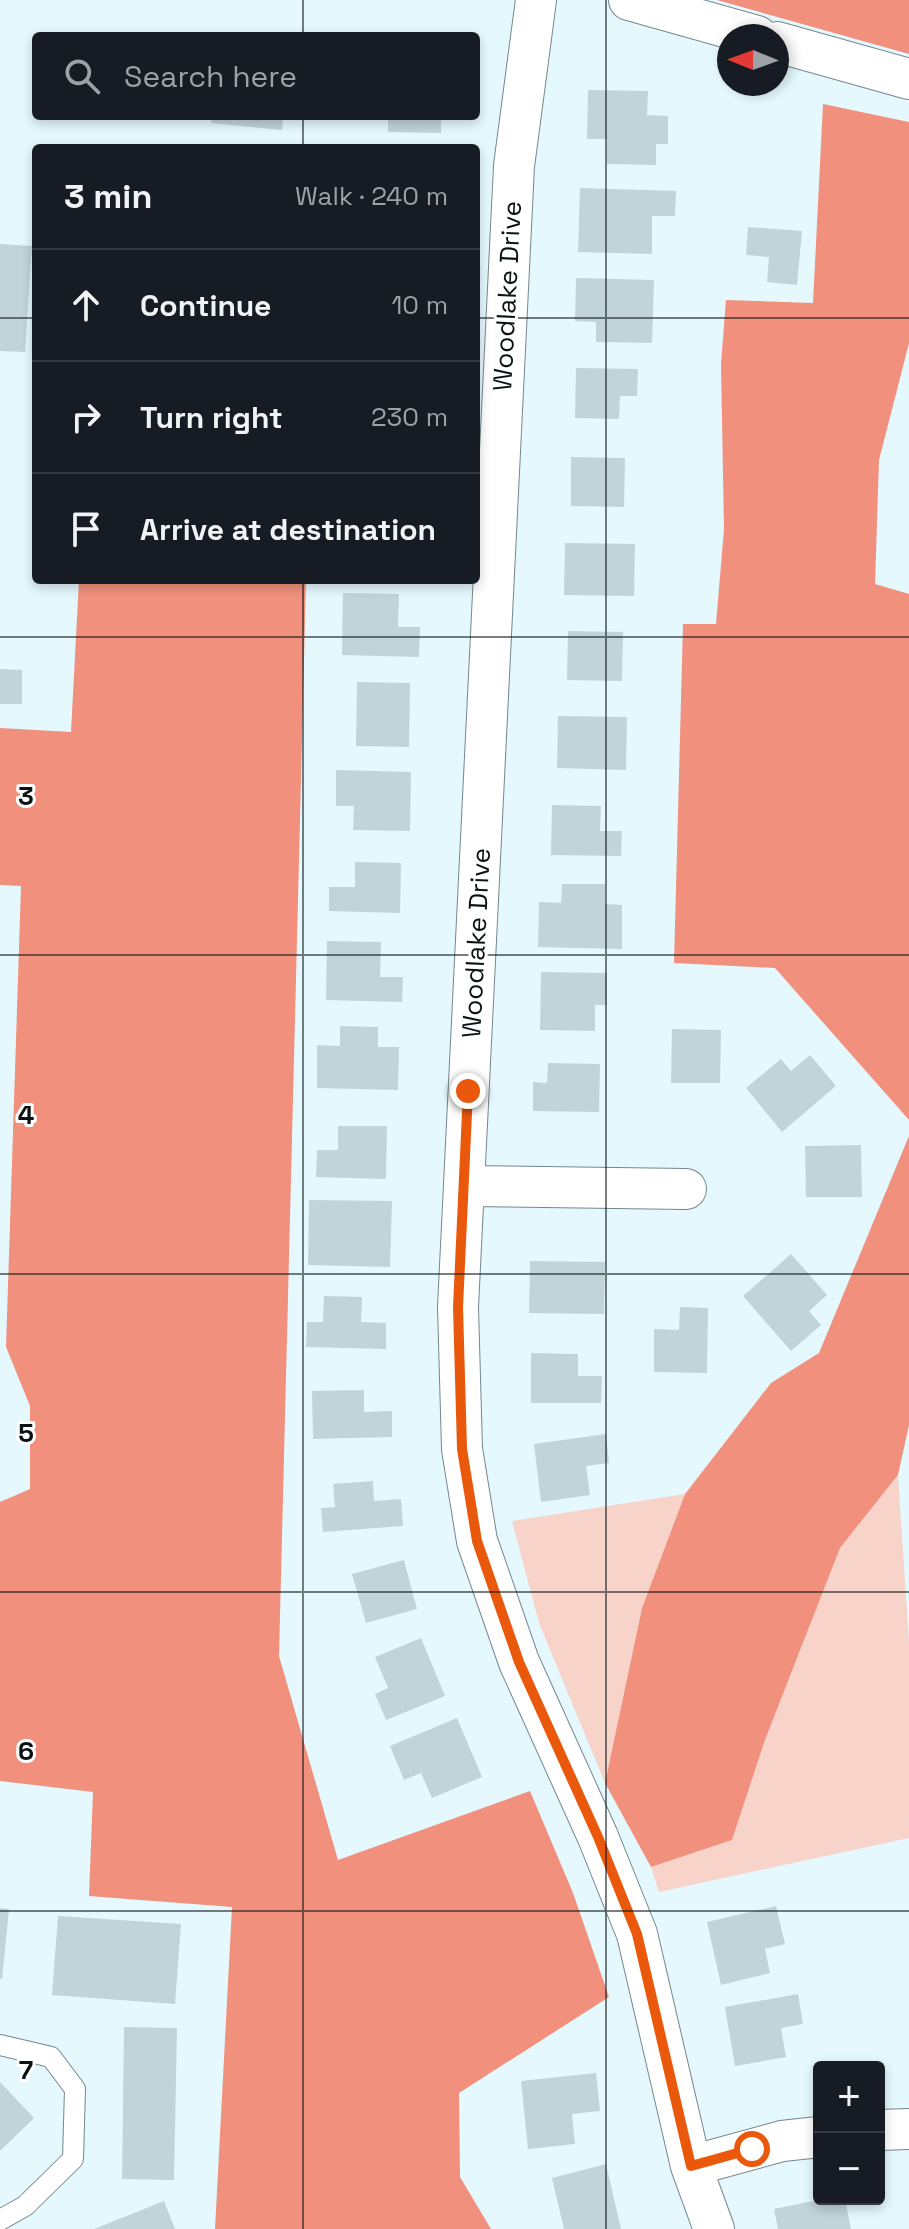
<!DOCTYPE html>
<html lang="en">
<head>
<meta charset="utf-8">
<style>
  :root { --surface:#171b24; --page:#242831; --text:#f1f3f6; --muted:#9ea1a6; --line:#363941 }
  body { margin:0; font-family:"Space Grotesk",sans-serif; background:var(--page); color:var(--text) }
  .controls { position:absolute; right:24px; bottom:24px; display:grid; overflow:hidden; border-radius:8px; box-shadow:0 4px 12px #0003 }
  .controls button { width:72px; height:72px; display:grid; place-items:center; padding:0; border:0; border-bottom:2px solid var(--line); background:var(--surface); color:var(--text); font:40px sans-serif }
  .compass { position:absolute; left:717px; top:24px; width:72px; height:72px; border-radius:50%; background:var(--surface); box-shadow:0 4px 12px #0003; rotate:271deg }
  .stop { position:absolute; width:24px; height:24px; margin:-18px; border:6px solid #ea580c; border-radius:50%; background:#fff }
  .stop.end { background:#ea580c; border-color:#fff; box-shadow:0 2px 8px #0008 }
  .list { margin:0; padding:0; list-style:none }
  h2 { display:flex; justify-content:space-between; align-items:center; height:104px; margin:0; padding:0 32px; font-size:34px }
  h2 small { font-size:26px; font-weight:400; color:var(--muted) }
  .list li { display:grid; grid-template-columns:52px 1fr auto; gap:24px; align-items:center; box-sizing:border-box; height:112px; padding:0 32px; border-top:2px solid var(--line) }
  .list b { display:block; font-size:30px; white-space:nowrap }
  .list em { font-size:26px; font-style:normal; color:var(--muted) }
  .icon { flex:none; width:44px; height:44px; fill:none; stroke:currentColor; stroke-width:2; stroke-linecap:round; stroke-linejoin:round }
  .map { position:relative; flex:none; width:909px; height:2229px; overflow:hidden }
  .search { position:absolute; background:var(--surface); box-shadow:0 4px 12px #0003; left:32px; top:32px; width:448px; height:88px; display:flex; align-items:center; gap:20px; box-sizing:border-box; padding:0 28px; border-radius:8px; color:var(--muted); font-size:30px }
  .panel { position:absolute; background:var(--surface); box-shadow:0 4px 12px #0003; left:32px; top:144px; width:448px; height:440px; border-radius:8px }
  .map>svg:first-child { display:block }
  .green { fill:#f8d3ca }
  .forest { fill:#f1917d }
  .building { fill:#c1d4da }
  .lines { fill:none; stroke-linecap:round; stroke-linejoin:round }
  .lane-casing { stroke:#75878c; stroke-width:22 }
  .street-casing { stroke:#75878c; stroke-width:42 }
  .lane { stroke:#fff; stroke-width:20 }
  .street { stroke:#fff; stroke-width:40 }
  .route { stroke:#ea580c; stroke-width:10 }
  .grid { fill:none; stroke:#0b1214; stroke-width:2; stroke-opacity:0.55 }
  .labels { text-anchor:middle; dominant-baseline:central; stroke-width:6; stroke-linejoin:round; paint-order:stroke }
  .street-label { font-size:26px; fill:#0b1214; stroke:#fff }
  .grid-label { font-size:26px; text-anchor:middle; font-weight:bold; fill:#0b1214; stroke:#fff; stroke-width:6; stroke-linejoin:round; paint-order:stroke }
</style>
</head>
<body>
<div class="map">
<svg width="909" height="2229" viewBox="0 0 909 2229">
  <rect width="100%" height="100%" fill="#e4f8fe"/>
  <!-- green -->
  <path class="green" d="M898 1475 909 1643V1838L659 1892 651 1867 732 1840 765 1740 840 1548Z
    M685 1494 642 1608 605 1783 539 1623 512 1521Z"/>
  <!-- forest -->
  <path class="forest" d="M717 0H909V54Z
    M823 104 909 122V343L879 460 875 584 909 594V1120L775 968 674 963 683 624H716L724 529 721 364 726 300 813 303Z
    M79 580H306L279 1656 338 1860 530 1791 573 1893 609 1997 459 2093 460 2177 491 2229H215L232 1907 89 1896 93 1792 0 1781V1502L30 1489V1406L6 1347 21 886 0 885V728L71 732Z
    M909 1136V1425L898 1475 840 1548 765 1740 732 1840 651 1867 605 1783 642 1608 685 1494 771 1383 819 1353Z"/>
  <!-- building -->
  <path class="building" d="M588 90 648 91 647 115 668 116V144H656V165L607 164V139H587Z
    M212 116H283L282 130 211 123Z
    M388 116H441V133L388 132Z
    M580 188 676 191 675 216H652V254L578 252Z
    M748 227 802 231 797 285 767 282 769 257 746 255Z
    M0 244 32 246 25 352 0 351Z
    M576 278 654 280 652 343 596 342V322L575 321Z
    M576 368 638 369 637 396H620L619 419 575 418Z
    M571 457 625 458 624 507 571 506Z
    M565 543 635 544 634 596 564 595Z
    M343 593 399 594 398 627H420L419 657 342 655Z
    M568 631 623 632 622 681 567 680Z
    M0 669 22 670V704H0Z
    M357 682 410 683 409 747 356 746Z
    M558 716 627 717 626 770 557 768Z
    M336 770 411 772 410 831 353 830 354 806H336Z
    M552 805 601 806 600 831H622L621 856 551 855Z
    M355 862 401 863 400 913 329 911V887H355Z
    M562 884H605V904L622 905V949L538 947 539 902 561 903Z
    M327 941 381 942 380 977H403L402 1002 326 1000Z
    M541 972 607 973V1005H595V1031L540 1030Z
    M340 1026 378 1027V1047H399L398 1090 317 1088V1045L340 1046Z
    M672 1029 721 1030 720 1083H671Z
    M810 1055 836 1086 782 1132 746 1088 781 1059 791 1071Z
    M548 1063 600 1064 599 1112 533 1111V1082L547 1083Z
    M338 1126H387L386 1179 316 1177 317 1150H338Z
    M861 1145 862 1197H806L805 1146Z
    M309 1200 392 1201 390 1267 308 1265Z
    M791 1254 827 1295 809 1311 821 1325 791 1351 743 1296Z
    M530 1261 605 1262 604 1314 529 1313Z
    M324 1296 362 1297 361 1322 386 1323V1349L306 1347 307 1322H323Z
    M680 1307 708 1308 707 1373 654 1372V1329L679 1330Z
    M531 1353 578 1354V1376H602L601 1403H531Z
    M364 1390V1412L392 1411V1437L313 1439 312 1391Z
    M606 1434 609 1463 586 1466 590 1495 541 1502 534 1444Z
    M373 1481 374 1501 401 1499 403 1526 323 1532 321 1508 335 1507 333 1484Z
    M404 1560 417 1609 366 1623 352 1574Z
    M421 1638 445 1696 386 1720 375 1694 388 1688 375 1657Z
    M457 1718 482 1777 432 1798 421 1773 404 1780 390 1746Z
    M776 1906 785 1944 765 1949 770 1973 721 1985 707 1922Z
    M0 1908 9 1909 2 1979H0Z
    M58 1916 181 1924 175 2004 52 1995Z
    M798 1994 803 2024 781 2028 786 2057 735 2066 725 2007Z
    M124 2027 177 2028 174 2180 122 2179Z
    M596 2073 600 2111 572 2114 575 2144 528 2149 521 2081Z
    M0 2082 34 2118 0 2151Z
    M606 2164 621 2229H564L552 2178Z
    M823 2199H845L851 2229H778L774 2209Z
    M164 2201 175 2229H94Z"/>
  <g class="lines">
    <!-- lane casing -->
    <g class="lane-casing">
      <path id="lane" d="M0 2045 51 2057 75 2089 73 2159 25 2206 0 2220"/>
    </g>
    <!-- street casing -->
    <g class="street-casing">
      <path id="street" d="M536 0 514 166 458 1307 462 1449 477 1541 519 1662 598 1837 637 1934 691 2166 714 2229
        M629 0 757 36
        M777 42 909 79
        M464 1186 686 1189
        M879 2130 909 2129
        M691 2166 782 2141 819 2137"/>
    </g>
    <!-- lane -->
    <use href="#lane" class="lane"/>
    <!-- street -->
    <use href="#street" class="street"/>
  </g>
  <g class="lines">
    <!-- route -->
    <path class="route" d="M468 1091 458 1307 462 1449 477 1541 519 1662 598 1837 637 1934 691 2166 752 2149"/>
  </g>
  <!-- grid -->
  <path class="grid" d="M303 0V36M606 0V2229M303 116V148M0 318H36M476 318H909M303 580V2229M0 637H909M0 955H909M0 1274H909M0 1592H909M0 1911H909"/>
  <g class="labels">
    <!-- street labels -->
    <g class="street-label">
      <text transform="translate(507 296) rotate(-87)">Woodlake Drive</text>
      <text transform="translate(476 943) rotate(-87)">Woodlake Drive</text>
    </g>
  </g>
  <g class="grid-label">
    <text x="26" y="805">3</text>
    <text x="26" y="1124">4</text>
    <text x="26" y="1442">5</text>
    <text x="26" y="1760">6</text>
    <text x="26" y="2079">7</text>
  </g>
</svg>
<div class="controls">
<button>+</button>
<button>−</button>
</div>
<svg class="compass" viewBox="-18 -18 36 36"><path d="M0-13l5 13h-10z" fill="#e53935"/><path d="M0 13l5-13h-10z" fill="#9ea1a6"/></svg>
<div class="stop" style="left:752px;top:2149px"></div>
<div class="stop end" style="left:468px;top:1091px"></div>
<div class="search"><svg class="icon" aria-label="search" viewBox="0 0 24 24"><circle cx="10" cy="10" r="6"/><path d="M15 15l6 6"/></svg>Search here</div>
<section class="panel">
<h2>3 min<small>Walk · 240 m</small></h2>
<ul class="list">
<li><svg class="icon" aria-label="ahead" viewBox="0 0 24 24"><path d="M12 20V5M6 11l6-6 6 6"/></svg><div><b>Continue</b></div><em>10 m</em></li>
<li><svg class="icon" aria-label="right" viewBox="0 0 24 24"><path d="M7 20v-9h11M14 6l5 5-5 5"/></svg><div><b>Turn right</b></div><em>230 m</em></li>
<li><svg class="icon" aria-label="arrive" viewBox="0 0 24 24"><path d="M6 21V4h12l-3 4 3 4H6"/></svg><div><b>Arrive at destination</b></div></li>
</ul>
</section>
</div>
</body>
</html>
